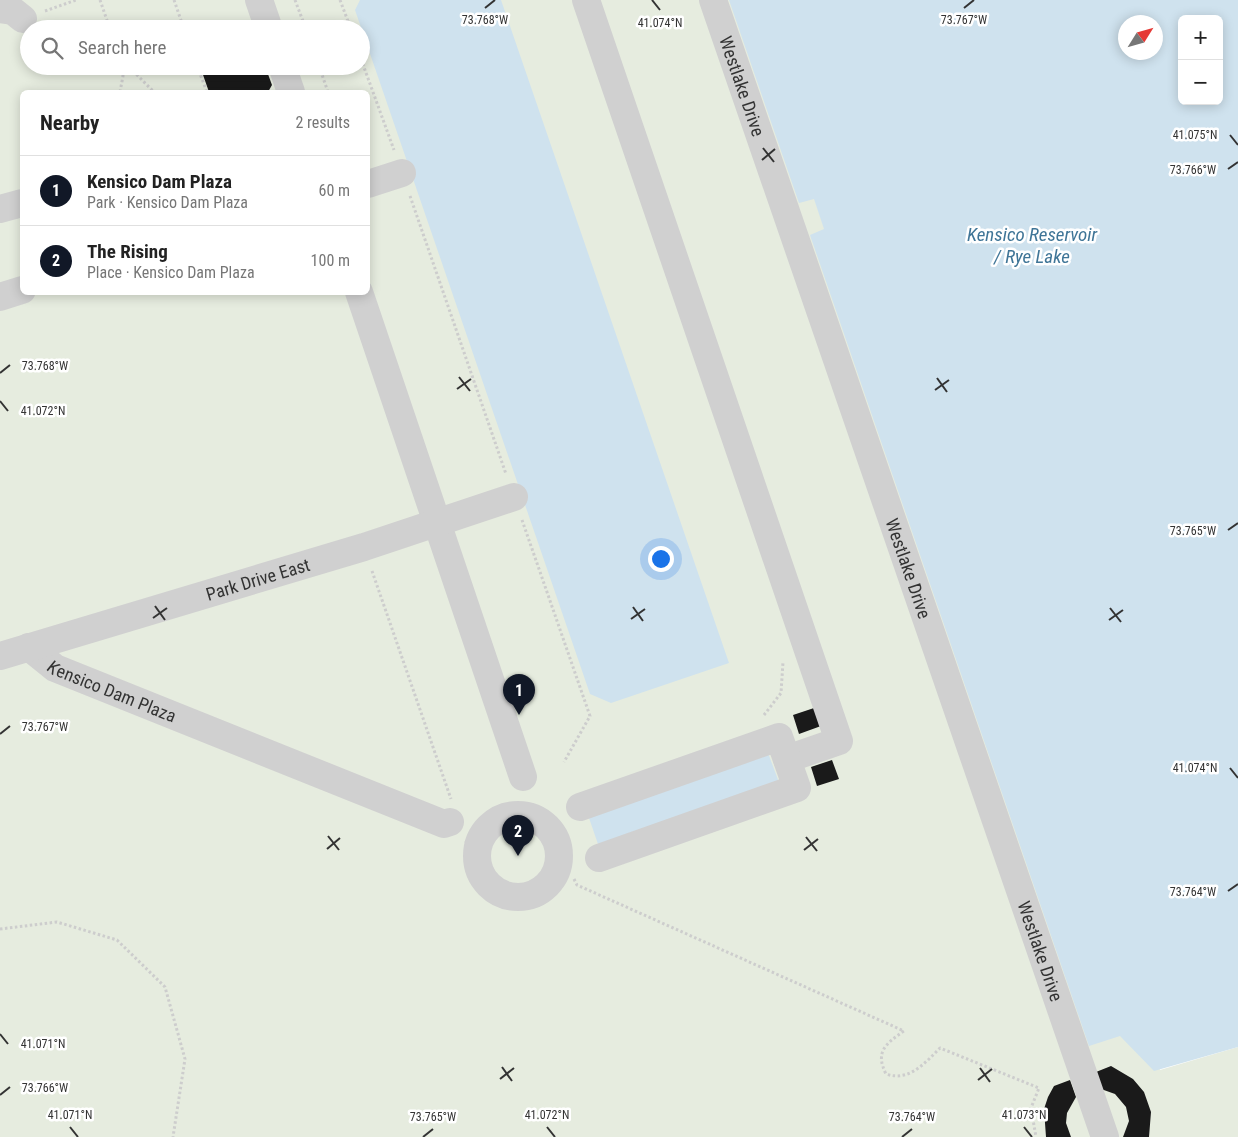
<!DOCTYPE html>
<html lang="en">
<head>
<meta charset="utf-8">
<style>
  :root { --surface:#fff; --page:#f2f2f2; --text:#222; --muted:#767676; --line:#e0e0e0; --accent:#111827 }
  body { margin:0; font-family:"Roboto Condensed",sans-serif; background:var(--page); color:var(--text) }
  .controls { position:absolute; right:15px; top:15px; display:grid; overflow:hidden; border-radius:8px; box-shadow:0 2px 12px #0003 }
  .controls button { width:45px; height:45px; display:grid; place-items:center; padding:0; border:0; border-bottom:1px solid var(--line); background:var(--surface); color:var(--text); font:25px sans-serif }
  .compass { position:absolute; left:1118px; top:15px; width:45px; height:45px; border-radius:50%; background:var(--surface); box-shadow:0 2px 12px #0003; rotate:53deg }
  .you { position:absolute; left:660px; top:558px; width:18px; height:18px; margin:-12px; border:4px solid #fff; border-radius:50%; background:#1a73e8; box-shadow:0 0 0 8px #1a73e833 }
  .badge { display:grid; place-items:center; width:32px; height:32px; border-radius:50%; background:var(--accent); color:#fff; font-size:16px; font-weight:700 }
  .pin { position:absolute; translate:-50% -41px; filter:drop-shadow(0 1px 2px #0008) }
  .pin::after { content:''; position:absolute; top:26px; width:18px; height:15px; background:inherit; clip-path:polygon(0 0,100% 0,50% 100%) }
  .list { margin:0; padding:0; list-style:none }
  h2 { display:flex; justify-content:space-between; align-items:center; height:65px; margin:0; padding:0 20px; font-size:21px }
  h2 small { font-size:16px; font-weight:400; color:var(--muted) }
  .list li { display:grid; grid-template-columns:32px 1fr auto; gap:15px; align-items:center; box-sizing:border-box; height:70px; padding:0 20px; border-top:1px solid var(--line) }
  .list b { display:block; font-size:19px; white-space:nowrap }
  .list p { margin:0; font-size:16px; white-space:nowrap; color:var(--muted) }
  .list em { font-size:16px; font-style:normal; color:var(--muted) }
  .icon { flex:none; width:28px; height:28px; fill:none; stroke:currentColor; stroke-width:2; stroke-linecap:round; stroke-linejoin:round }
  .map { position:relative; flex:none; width:1238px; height:1137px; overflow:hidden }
  .search { position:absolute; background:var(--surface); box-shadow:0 2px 12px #0003; left:20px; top:20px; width:350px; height:55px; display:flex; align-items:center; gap:12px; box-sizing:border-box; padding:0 18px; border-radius:28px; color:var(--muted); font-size:19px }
  .panel { position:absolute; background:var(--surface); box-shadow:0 2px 12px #0003; left:20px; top:90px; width:350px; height:205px; border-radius:8px }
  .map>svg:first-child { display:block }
  .green { fill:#e6ecdf; fill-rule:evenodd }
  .water { fill:#cfe2ee; fill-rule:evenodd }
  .building { fill:#1a1a1a }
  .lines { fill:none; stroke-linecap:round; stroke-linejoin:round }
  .path { stroke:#cdcdcd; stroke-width:3; stroke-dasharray:2.5 2.5; stroke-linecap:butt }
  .minor { stroke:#d0d0d0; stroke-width:28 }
  .ticks { fill:none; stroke:#333; stroke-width:2 }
  .labels { text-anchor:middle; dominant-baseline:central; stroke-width:5; stroke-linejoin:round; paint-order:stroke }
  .street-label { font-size:18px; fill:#333; stroke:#fff }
  .water-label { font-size:19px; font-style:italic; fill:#3f7597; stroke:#fff }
  .ticks-label { font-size:12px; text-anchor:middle; fill:#333; stroke:#fff; stroke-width:5; stroke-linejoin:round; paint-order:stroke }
</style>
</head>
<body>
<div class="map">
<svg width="1238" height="1137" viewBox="0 0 1238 1137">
  <rect width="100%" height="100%" fill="#fff"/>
  <!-- green -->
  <path class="green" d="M0 0H795L1160 1070 1238 1047V1137H0ZM29 29H361V66H29ZM22 92H368V292H22Z"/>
  <!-- water -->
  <path class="water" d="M360 0H501L729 663 611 703 590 694 355 10Z
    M729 0H1238V1047L1154 1071 1120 1036 1089 1046 810 235 824 229 814 199 799 203ZM1182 19H1219V101H1182ZM1156 22V52H1126V22Z
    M768 753 780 785 599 847 588 815Z"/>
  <!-- building -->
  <path class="building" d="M217 66H265L272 85 268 92H209L202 72Z
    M814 708 821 726 799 734 793 715Z
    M832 760 839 779 817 786 811 767Z
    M1111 1066 1133 1079 1144 1092 1151 1112 1149 1137H1123L1129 1121 1126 1107 1115 1094 1101 1089 1096 1072Z
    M1070 1080 1076 1097 1067 1113 1066 1123 1071 1137H1046L1044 1109 1048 1097 1054 1086Z"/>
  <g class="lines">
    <!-- path -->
    <path class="path" d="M100 0 110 29
      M174 0 184 29
      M295 0 306 29
      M340 0 351 29
      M45 11 76 0
      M361 59 394 150
      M197 66 207 92
      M319 66 328 92
      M123 68 136 74 154 92
      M120 92 123 76 122 66
      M410 196 506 474
      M522 520 590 716 564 762
      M372 571 451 799
      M764 715 781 693 783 662
      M465 841 478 847
      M574 879 577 885 904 1031C885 1044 875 1052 886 1074 909 1082 925 1063 940 1048L1039 1088 1031 1108 1036 1137
      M0 929 57 922 117 940 165 987 185 1059 173 1137"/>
    <!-- minor -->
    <g class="minor">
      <path d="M259 0 269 29"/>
      <path d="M586 0 839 741 787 759"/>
      <path id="s1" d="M713 0 1105 1137"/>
      <path d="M0 9 13 11 23 19"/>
      <path d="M282 66 291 92"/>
      <path d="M368 184 402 173"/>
      <path d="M0 209 22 203"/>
      <path d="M359 292 523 777"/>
      <path d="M0 297 22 290"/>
      <path id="s2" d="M29 647 55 668 434 820 444 824 450 822"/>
      <path id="s3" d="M0 656 364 547 514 497"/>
      <path d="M580 807 779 737 797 788 599 858"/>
      <circle cx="518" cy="856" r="41"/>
    </g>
  </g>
  <!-- ticks -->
  <path class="ticks" d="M652 0 660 10M485 8 495 0M964 8 974 0M1230 135 1238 145M763 148 774 162M762 160 775 149M1228 169 1238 162M0 373 10 365M459 377 470 391M937 378 947 392M457 389 471 379M935 390 949 380M0 401 8 411M1228 530 1238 523M155 606 165 620M633 607 643 621M1110 608 1121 622M153 618 167 608M631 619 645 609M1109 620 1123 610M0 734 10 726M1230 768 1238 778M328 836 339 850M806 837 817 851M327 849 340 838M804 850 818 839M1228 891 1238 884M0 1034 8 1044M502 1067 512 1081M980 1068 990 1082M500 1079 514 1068M978 1080 992 1069M0 1095 10 1087M70 1127 78 1137M547 1127 555 1137M1024 1127 1032 1137M423 1137 433 1129M902 1137 912 1129"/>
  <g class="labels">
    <!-- street labels -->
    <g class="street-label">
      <text stroke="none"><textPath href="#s1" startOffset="91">Westlake Drive</textPath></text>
      <text stroke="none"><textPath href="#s1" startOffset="601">Westlake Drive</textPath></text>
      <text stroke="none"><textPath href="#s3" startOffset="269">Park Drive East</textPath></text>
      <text stroke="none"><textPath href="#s2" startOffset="95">Kensico Dam Plaza</textPath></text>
      <text stroke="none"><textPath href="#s1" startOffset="1006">Westlake Drive</textPath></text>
    </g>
    <!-- water labels -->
    <g class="water-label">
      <text x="1032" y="234">Kensico Reservoir<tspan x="1032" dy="22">/ Rye Lake</tspan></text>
    </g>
  </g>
  <g class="ticks-label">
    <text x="485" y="24">73.768°W</text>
    <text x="964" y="24">73.767°W</text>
    <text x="660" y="27">41.074°N</text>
    <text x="1195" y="139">41.075°N</text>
    <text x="1193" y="174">73.766°W</text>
    <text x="45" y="370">73.768°W</text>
    <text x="43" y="415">41.072°N</text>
    <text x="1193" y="535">73.765°W</text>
    <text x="45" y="731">73.767°W</text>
    <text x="1195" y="772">41.074°N</text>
    <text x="1193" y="896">73.764°W</text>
    <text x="43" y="1048">41.071°N</text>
    <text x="45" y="1092">73.766°W</text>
    <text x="70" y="1119">41.071°N</text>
    <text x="547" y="1119">41.072°N</text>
    <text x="1024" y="1119">41.073°N</text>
    <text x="433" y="1121">73.765°W</text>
    <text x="912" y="1121">73.764°W</text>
  </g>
</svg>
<div class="controls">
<button>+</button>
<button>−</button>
</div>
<svg class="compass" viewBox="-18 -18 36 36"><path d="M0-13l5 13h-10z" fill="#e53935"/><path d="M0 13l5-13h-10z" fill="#767676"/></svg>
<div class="you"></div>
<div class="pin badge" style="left:519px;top:715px">1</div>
<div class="pin badge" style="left:518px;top:856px">2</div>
<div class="search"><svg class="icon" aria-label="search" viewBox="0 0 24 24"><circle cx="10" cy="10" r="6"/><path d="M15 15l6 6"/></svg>Search here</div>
<section class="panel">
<h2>Nearby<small>2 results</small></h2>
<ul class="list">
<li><span class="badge">1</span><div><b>Kensico Dam Plaza</b><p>Park · Kensico Dam Plaza</p></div><em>60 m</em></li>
<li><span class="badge">2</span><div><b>The Rising</b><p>Place · Kensico Dam Plaza</p></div><em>100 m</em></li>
</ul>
</section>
</div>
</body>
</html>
